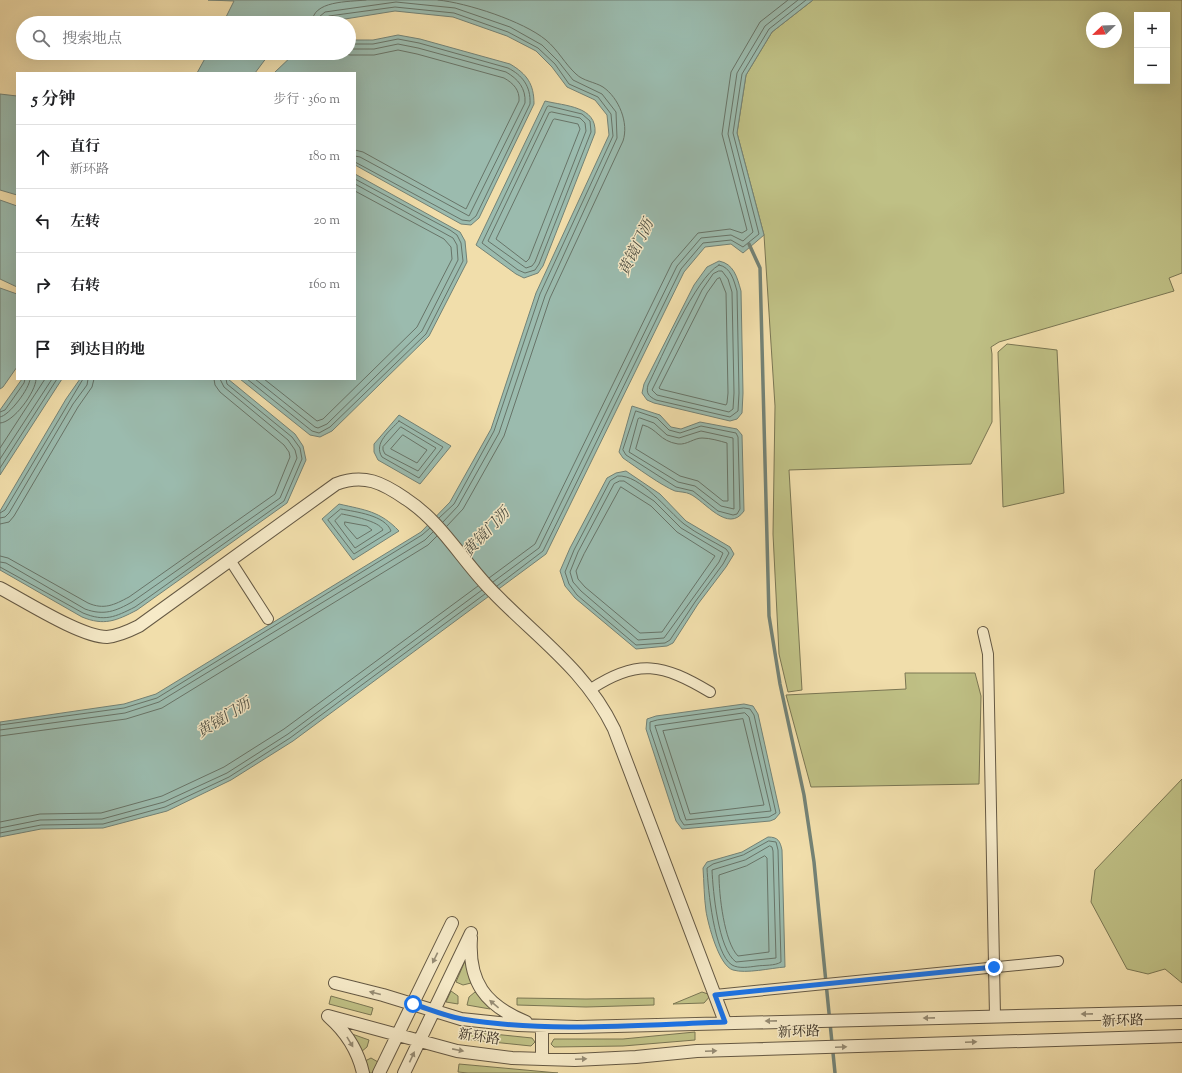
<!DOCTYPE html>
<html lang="zh">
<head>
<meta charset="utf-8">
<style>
  :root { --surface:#fff; --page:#f2f2f2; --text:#202124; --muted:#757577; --line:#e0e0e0 }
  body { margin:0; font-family:"Sorts Mill Goudy","Noto Serif SC",serif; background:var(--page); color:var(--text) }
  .controls { position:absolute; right:12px; top:12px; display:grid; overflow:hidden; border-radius:0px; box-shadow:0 4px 16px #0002 }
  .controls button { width:36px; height:36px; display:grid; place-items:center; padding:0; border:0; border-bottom:1px solid var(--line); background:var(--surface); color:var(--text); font:20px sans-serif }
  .compass { position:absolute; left:1086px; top:12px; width:36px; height:36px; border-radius:50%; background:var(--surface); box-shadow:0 4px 16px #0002; rotate:247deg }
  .stop { position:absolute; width:12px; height:12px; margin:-9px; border:3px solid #1a73e8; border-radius:50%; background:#fff }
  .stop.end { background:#1a73e8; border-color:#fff; box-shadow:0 1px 4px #0008 }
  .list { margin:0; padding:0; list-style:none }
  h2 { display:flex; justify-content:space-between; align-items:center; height:52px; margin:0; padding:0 16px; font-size:17px }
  h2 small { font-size:13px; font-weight:400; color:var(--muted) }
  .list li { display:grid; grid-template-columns:26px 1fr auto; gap:12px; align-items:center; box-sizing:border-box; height:64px; padding:0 16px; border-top:1px solid var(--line) }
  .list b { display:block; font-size:15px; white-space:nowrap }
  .list p { margin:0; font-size:13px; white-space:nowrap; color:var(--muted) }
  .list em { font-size:13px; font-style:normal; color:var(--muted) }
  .icon { flex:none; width:22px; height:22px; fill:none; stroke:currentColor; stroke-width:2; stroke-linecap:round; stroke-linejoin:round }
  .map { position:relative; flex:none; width:1182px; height:1073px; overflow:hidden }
  .search { position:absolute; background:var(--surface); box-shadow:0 4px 16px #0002; left:16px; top:16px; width:340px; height:44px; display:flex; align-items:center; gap:10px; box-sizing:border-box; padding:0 14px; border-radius:22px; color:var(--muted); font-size:15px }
  .panel { position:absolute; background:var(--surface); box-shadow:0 4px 16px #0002; left:16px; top:72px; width:340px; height:308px; border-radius:0px }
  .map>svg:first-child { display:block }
  .green { fill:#bfc085; stroke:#7a7653; fill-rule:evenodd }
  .water { fill:#9bbbae; stroke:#738276 }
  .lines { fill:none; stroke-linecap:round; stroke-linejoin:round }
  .shore { stroke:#687468; stroke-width:1 }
  .stream { stroke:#738276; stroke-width:3.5 }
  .minor-casing { stroke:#655944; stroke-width:12 }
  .tertiary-casing { stroke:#655944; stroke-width:14 }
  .minor { stroke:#f6eac8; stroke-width:10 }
  .tertiary { stroke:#f6eac8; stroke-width:12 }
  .oneway { fill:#968c74 }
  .route { stroke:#1a73e8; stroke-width:5 }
  .labels { text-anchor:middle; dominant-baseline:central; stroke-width:3; stroke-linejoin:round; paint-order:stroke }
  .street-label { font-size:14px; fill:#362d21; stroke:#f6eac8 }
  .water-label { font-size:15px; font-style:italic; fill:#4f5044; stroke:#f6eac8 }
</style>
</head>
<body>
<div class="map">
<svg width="1182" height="1073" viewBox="0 0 1182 1073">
  <rect width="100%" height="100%" fill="#f1deab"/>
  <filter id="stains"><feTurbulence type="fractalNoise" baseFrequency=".005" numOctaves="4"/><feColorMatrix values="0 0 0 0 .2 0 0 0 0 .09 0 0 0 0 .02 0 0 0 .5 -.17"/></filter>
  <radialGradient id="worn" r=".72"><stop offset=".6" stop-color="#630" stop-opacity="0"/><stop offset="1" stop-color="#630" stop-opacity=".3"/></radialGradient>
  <!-- green -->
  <path class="green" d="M813 0H1182V273L1169 278 1174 291 999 342 991 347 992 354V422L971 464 789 470 802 690 788 692 779 654 773 534 775 406 764 235 737 133 746 75 772 32ZM1137 15H1167V81H1137ZM1092 18H1116V42H1092Z
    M1007 344 1057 350 1064 493 1003 507 998 352Z
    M905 673H975L981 696 979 784 811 787 786 695 906 689Z
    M1182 779V983L1165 969 1148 974 1127 969 1091 902 1095 870Z
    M465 961 467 962 471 983 463 985 456 982Z
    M451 991 458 996V1004L446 1002Z
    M475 992 491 1006 490 1009 467 1005 469 997Z
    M702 992 711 995 704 1003 673 1004Z
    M331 996 373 1008 371 1015 329 1004Z
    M517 998 586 999 654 998V1005L586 1007 517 1005Z
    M464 1031 532 1038 535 1042 531 1046 463 1039Z
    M695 1032V1040L623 1046 554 1047 551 1044 554 1039H623Z
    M352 1034 369 1040 367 1047 361 1052Z
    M371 1058 378 1062 372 1073H367L365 1061Z
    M459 1064 558 1073H468L458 1072Z"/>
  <!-- water -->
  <path class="water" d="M208 0H813L772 32 746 75 737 133 764 235 743 253 731 244 705 247 684 272 546 554 293 741 231 780 167 811 103 828 41 829 0 837V722L124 704 156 694 421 532 450 502 491 429 536 293 609 135 607 115 595 100 567 87 552 67 536 51 507 36 453 17 395 11 320 23H223L234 1Z
    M398 35 420 39 510 64C527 74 534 84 534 104L479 218 471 225 461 224 355 165V73H274L295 53H349V40H373Z
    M208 53H270L255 73H197Z
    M0 94 17 96V195L0 190Z
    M545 101C565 106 597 106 595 133L543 266 538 273 524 278 516 274 476 245Z
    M355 174 460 232 465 241 467 262 429 336 332 431 320 437 310 435 240 379H355Z
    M0 200 17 206V287L0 279Z
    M719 261C734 264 737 277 741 291L743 393 742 413 737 419 730 421 654 403 647 400 642 393 644 384 694 285 707 267Z
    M0 288 17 294V367L3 387 0 389Z
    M22 379H62L0 475V410Z
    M80 379H228L295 434 303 446 306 460 287 503 137 610C116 621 104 626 82 617L0 570V511L66 399Z
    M632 406 660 415 671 427 681 429 700 422 737 429 742 435 744 511C728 534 705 501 690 494 686 492 680 492 675 491 662 486 636 467 623 458L619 452Z
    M399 415 451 446 420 484 378 460 374 452V444Z
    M626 471 660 494 686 521 730 547 734 554 726 567 698 604 673 643 667 646 636 649 575 598 565 586 560 571 570 548 607 478 616 473Z
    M339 504C365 510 380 511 399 531L353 560 322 519Z
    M744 704 753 706 758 714 780 813 775 819 770 821 682 829 676 821 646 729 647 719 656 716Z
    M768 837C778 837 780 841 782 850L785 967C771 968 746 974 733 970 719 966 708 924 706 911 704 897 704 882 703 868L707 862 742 852Z"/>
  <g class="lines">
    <!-- shore -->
    <path class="shore" d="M438 0C467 3 523 21 546 40 558 50 565 64 576 74 583 81 595 82 603 87 619 98 629 123 623 141L550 298 504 436 463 509 447 526
      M312 23C312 0 349 2 366 0
      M318 23 319 17 325 12 396 2 455 8 510 27 542 45 558 61 573 80 602 94 616 112 617 138 545 296 499 433 458 506 443 522
      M323 23 324 19 329 16 395 7 454 13 508 32 538 48 555 64 569 84 598 97 611 114 613 136 540 294 494 431 454 504 439 518
      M349 44H373L398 39 419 43 508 68C522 75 531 86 530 104L476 216 470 221 462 220 355 162
      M349 49H374L398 44 418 48 506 72C518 79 526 88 525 103L469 216 360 157 355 156
      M342 53 350 55H374L398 50 417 54 504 78C513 83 520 90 519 101L466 209 363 152 355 150
      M549 106 582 114 590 121 591 132 539 264 535 270 525 273 518 270 482 243 547 107Z
      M552 112 580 118 585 123 586 131 535 262 532 266 526 268 488 241 549 113Z
      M555 119 578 124 580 129 529 259 526 262 496 239 553 120Z
      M719 265C731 267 734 281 737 291L739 393 738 411 730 417 656 400C648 396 646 393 648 385 662 357 695 278 719 265Z
      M719 271H722L728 279 732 292 734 393 733 409 729 412 657 395 652 390 702 290 713 274Z
      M720 278 726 293 728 393 727 403 726 405 660 389 659 388 707 293 717 279Z
      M247 379 312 431 319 433 330 427 426 334 463 261 461 243 457 235 450 230 355 179
      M255 379 315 427 318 428 327 424 422 331 458 260 457 245 453 238 355 184
      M264 379 317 421 323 419 417 327 452 259 451 247 444 239 355 191
      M636 411 657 418 669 430 680 433 701 426 736 433 738 437 740 509 737 514 733 515 718 511 693 491 676 487 626 455 623 450Z
      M0 412 5 410 24 383 25 379
      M0 417C9 416 30 388 30 379
      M640 418 654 423 667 435 679 438 701 431 733 438 734 509 721 506 695 486 678 482 629 452 638 419Z
      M399 421 443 447 419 478 382 457C373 443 390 431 399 421Z
      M0 423C13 423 36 392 36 379
      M643 425C658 429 659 441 678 444 687 445 694 438 702 438 710 438 720 441 727 443L728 501H723L698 481 680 476 636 449Z
      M401 427 436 448 418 471 385 454 383 450V447Z
      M403 435 427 450 417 463 391 449Z
      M0 448 45 379
      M0 459 52 379
      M0 468 57 379
      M618 476C640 474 668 511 684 524 697 534 713 541 726 549L729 553 723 564 695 602 670 640 665 643 636 645 577 595 569 584 565 572 574 550 610 481Z
      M620 481H624L654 501 681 528 723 553 719 562 664 638 638 640 581 591 573 582 570 572 578 552 614 484Z
      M621 487 651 506 677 532 715 556 662 632 640 633 585 587 578 579 576 571 584 554Z
      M341 509C356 512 385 515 391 531L354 554 328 520Z
      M0 513 5 510 83 379
      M342 514C352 516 379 521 383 530L355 548 335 521Z
      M0 518 5 517 9 513 73 404 87 385 88 379
      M345 522 367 526 372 530 357 539 345 525Z
      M0 524 9 522 14 516 78 407 92 387 94 379
      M0 556 8 558 88 603C104 610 114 605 129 597L275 494 290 457 289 452 284 445 220 392 215 385 214 379
      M0 562 6 563 85 609C104 616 116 611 132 602L280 498 297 458 295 450 288 440 224 387 220 379
      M0 567 83 613C105 622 115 617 135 607L284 501 302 459 300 448 292 437 227 384 226 379
      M489 578 535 544 672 263 698 233 730 229 742 233 747 230 722 134 731 72 760 22 788 0
      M493 582 539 548 677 266 701 238 731 235 743 241 753 232 728 134 737 73 765 26 798 0
      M497 586 543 551 681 269 703 243 731 240 743 247 759 234 733 133 742 74 769 29 806 0
      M744 708 750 709 754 715 776 813 769 817 684 825 680 819 650 729V722L657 720Z
      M745 713 749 717 771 811 686 820 655 726Z
      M743 719 764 805 690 814 663 731Z
      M0 725 124 708 157 698 422 535 430 528
      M0 730 125 713 159 702 425 540 433 532
      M0 736 126 719 162 708 428 545 437 536
      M0 822 40 814 101 813 162 796 224 767 284 729 478 586
      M0 828 40 820 102 819 164 802 227 773 288 734 482 590
      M0 833 41 825 103 824 165 807 229 777 290 738 485 594
      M769 841 776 842 778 850 781 962C775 966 764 965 757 966 749 967 739 969 732 965 714 954 708 889 707 868L713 864 743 855Z
      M770 846 772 847 773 851 776 958 736 962C718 949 713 891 712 870L745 860Z
      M765 856 767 858 769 952 738 956C724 942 719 894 719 875L746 866Z"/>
    <!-- stream -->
    <path class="stream" d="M749 244 760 268 769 616 780 684 804 795 814 862 835 1073"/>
    <!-- minor casing -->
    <g class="minor-casing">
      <path id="minor" d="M230 560 268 619
        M983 632 988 654 995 1016
        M591 689C638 658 663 664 710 692
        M715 995 1058 961"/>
    </g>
    <!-- tertiary casing -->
    <g class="tertiary-casing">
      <path id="tertiary" d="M0 588C25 601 81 637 107 637 118 636 129 631 139 626L336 484C364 473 383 483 406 499 443 523 464 564 495 594 539 639 586 671 614 729L725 1022
        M471 938C468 982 485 1005 526 1022
        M335 983 383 995 461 1019 518 1025 577 1027 1182 1012
        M328 1016 457 1051 512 1058 575 1060 636 1057 697 1051 1182 1036
        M329 1017C346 1032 358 1051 363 1073
        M542 1059V1026
        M379 1073 452 923
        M404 1073 471 933"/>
    </g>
    <!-- minor -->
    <use href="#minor" class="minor"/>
    <!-- tertiary -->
    <use href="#tertiary" class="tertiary"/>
  </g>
  <!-- one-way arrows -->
  <defs><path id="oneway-solid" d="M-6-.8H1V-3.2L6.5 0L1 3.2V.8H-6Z"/></defs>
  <g class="oneway">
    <use href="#oneway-solid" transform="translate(435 958) rotate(116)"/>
    <use href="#oneway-solid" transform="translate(375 993) rotate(-166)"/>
    <use href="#oneway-solid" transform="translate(494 1004) rotate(-140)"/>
    <use href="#oneway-solid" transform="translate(1087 1014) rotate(179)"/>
    <use href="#oneway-solid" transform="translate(929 1018) rotate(179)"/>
    <use href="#oneway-solid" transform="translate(771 1021) rotate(179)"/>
    <use href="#oneway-solid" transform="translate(350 1042) rotate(59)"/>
    <use href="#oneway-solid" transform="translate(971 1042) rotate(-2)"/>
    <use href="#oneway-solid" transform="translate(841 1047) rotate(-2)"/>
    <use href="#oneway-solid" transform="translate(458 1050) rotate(11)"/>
    <use href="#oneway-solid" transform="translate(711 1051) rotate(-2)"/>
    <use href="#oneway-solid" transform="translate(412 1057) rotate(-65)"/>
    <use href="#oneway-solid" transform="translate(581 1059) rotate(-2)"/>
  </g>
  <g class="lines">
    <!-- route -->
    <path class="route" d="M413 1004C429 1009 445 1016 462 1019 548 1033 638 1025 725 1022L715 995 994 967"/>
  </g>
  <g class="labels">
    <!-- street labels -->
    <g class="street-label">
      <text transform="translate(1123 1022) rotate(-2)">新环路</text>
      <text transform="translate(799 1033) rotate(-2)">新环路</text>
      <text transform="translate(479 1038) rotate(8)">新环路</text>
    </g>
    <!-- water labels -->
    <g class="water-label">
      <text transform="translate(637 248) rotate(-64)">黄镜门沥</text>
      <text transform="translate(487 533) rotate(-47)">黄镜门沥</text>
      <text transform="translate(224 719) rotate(-32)">黄镜门沥</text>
    </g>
  </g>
  <rect width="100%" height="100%" filter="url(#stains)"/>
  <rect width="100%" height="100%" fill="url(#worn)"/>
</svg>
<div class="controls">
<button>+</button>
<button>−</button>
</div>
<svg class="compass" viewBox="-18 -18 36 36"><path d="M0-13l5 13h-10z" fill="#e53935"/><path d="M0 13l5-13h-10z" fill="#757577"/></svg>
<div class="stop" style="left:413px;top:1004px"></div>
<div class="stop end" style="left:994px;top:967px"></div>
<div class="search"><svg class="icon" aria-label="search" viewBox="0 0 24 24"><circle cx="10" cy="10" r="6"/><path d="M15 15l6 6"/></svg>搜索地点</div>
<section class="panel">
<h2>5 分钟<small>步行 · 360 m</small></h2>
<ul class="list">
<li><svg class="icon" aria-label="ahead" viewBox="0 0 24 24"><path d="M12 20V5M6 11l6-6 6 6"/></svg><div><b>直行</b><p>新环路</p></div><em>180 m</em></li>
<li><svg class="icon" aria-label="left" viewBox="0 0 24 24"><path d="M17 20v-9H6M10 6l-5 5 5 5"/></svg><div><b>左转</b></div><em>20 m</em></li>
<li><svg class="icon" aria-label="right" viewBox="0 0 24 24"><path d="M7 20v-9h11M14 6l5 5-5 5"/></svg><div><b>右转</b></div><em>160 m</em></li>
<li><svg class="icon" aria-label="arrive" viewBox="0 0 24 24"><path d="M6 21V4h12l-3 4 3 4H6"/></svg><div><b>到达目的地</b></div></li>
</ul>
</section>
</div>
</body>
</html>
